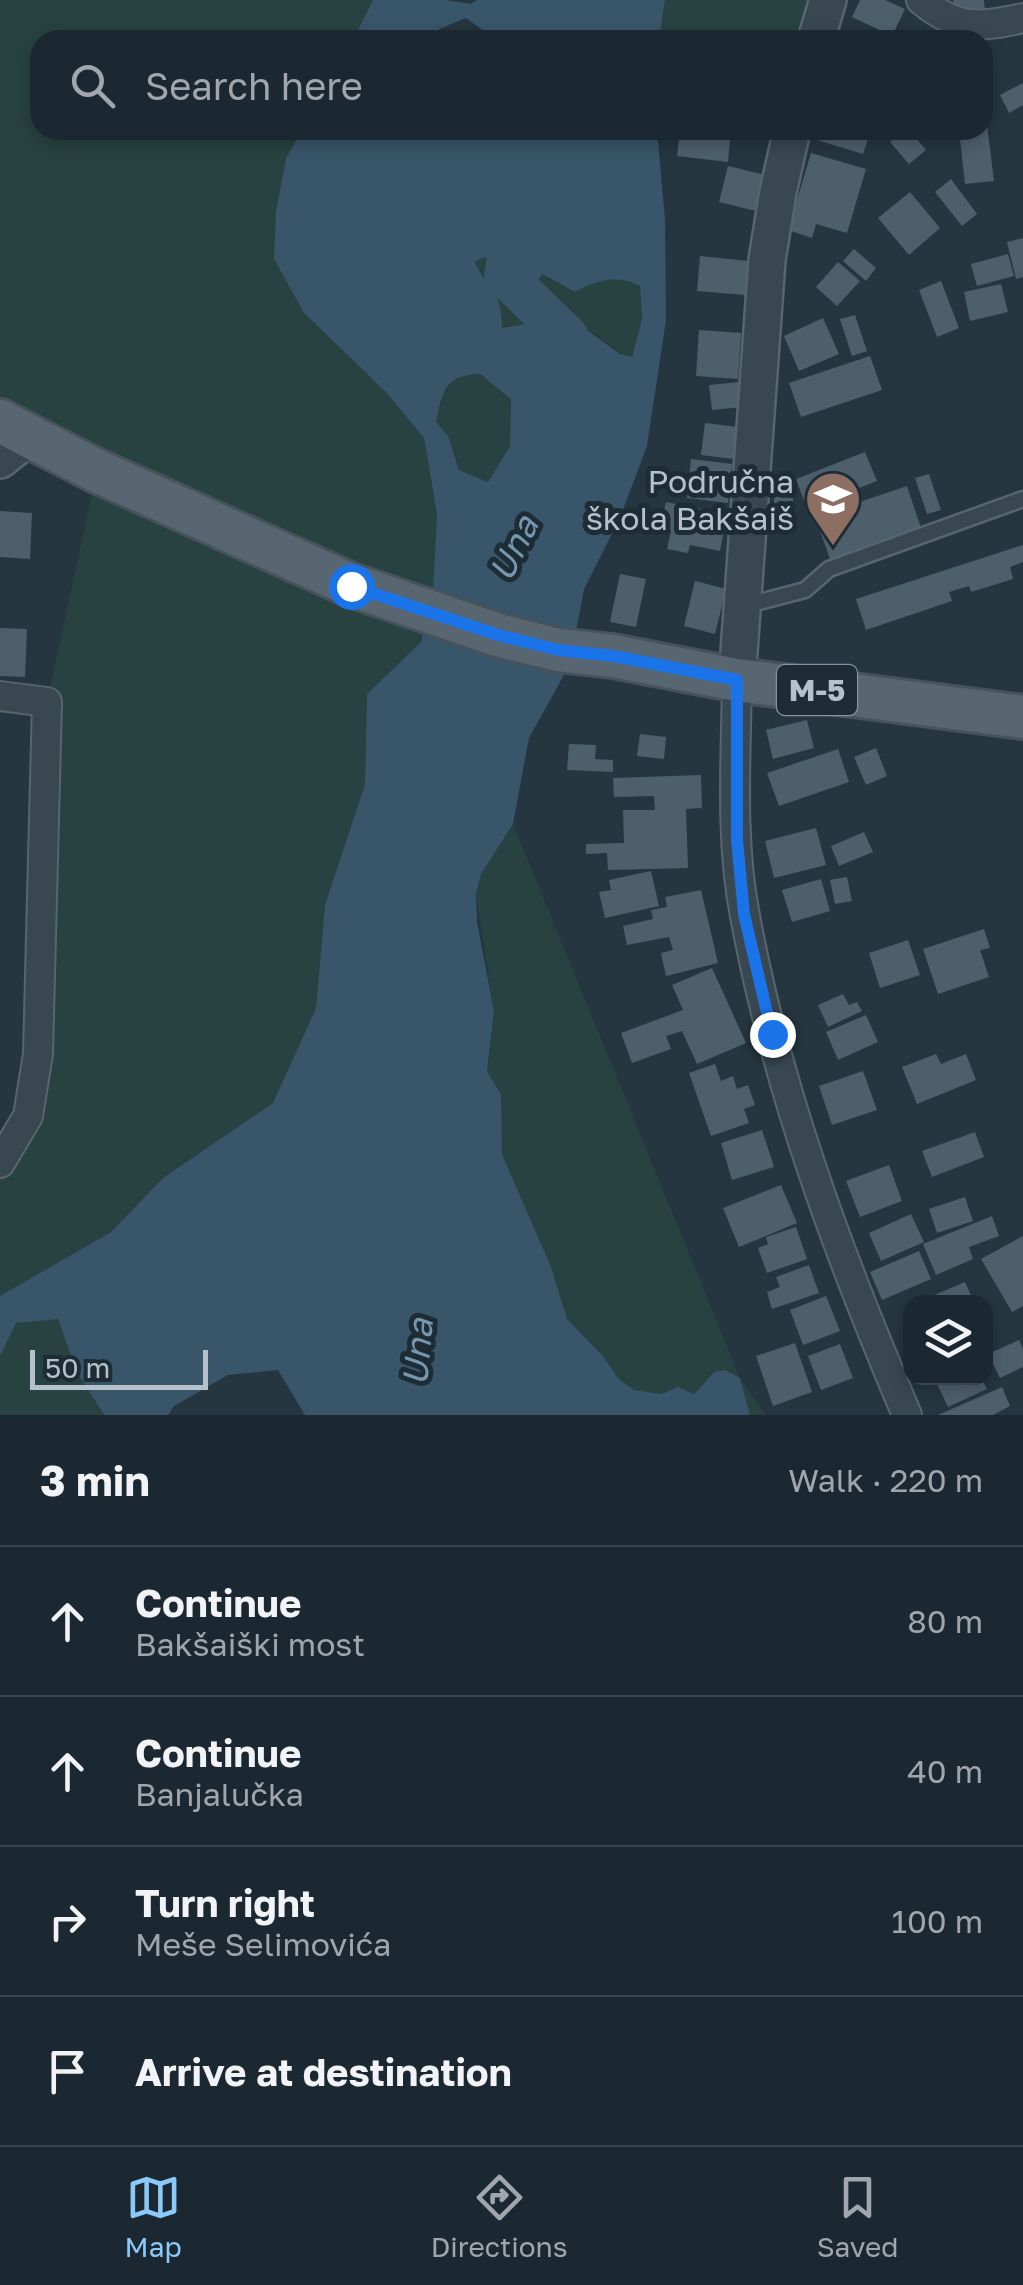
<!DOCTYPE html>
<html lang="en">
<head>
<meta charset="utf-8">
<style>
  :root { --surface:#1c2831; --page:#29343d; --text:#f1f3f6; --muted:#a0a6ab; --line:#3a444d; --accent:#8bc9fb }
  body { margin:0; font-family:"Golos Text",sans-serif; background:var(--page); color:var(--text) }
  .controls { position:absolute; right:30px; bottom:30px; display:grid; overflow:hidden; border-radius:20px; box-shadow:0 5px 15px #0003 }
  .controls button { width:90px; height:90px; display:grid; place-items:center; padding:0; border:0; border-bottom:2px solid var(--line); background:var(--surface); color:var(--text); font:50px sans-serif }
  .scale { position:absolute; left:30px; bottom:25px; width:178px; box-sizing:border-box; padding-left:10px; border:5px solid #b6c2cb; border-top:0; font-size:28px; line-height:35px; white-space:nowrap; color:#b6c2cb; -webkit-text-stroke:8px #1e2c36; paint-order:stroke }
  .stop { position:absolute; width:30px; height:30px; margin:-22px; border:8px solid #1a73e8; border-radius:50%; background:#fff }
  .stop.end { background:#1a73e8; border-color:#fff; box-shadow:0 2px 10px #0008 }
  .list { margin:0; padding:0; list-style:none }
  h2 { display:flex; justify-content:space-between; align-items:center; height:130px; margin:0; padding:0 40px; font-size:42px }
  h2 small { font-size:32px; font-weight:400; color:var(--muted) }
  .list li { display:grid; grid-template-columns:65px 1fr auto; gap:30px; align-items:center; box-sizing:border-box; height:150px; padding:0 40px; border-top:2px solid var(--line) }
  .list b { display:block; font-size:38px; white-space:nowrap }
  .list p { margin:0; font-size:32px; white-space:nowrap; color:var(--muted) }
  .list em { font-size:32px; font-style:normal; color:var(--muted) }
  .icon { flex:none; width:55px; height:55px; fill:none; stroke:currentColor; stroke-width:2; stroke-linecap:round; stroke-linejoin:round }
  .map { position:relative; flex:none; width:1023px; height:1415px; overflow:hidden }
  .search { position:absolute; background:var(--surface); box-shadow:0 5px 15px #0003; left:30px; right:30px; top:30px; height:110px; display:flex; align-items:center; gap:25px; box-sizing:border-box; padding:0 35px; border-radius:30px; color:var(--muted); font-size:38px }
  .sheet { height:730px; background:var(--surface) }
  nav { display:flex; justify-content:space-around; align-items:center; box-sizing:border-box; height:140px; border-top:2px solid var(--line); background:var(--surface); font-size:28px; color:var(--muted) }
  nav a { display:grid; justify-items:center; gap:5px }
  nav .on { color:var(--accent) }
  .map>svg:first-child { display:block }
  .green { fill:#274240 }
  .water { fill:#385569; fill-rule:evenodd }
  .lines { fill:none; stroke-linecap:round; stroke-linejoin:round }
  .river { stroke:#385569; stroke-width:42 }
  .building { fill:#4e5f6c }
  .service-casing { stroke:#57656e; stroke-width:19 }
  .minor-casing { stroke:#57656e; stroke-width:32 }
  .tertiary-casing { stroke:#57656e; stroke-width:40 }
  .primary-casing { stroke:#46535d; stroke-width:48 }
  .service { stroke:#394751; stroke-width:14 }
  .minor { stroke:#394751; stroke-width:28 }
  .tertiary { stroke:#394751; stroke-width:35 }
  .primary { stroke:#576671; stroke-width:42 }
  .route { stroke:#1a73e8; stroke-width:12 }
  .labels { text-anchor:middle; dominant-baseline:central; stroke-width:10; stroke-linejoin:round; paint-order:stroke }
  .shield { fill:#1e2c36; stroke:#88959e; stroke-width:2.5 }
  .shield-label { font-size:30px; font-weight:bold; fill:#b6c2cb }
  .poi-label { font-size:32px; fill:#b6c2cb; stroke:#1e2c36; text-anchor:end }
  .water-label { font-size:35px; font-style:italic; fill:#7597af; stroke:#1e2c36 }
</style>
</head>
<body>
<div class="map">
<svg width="1023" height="1415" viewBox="0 0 1023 1415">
  <rect width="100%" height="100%" fill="#253641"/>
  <!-- green -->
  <path class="green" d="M0 0H373L353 40H40V130H302L286 158 276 211 387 393 424 438 437 514 433 590 421 642 367 694 365 784 325 905 316 1008 273 1103 163 1178 111 1232 0 1296V1163L28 1116 47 702 97 471 0 421Z
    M665 0H814L804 40H685L660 33Z
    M485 257 541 274 575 292C599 280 615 274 640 286L642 319 631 358C614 353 606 339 590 331 563 319 529 323 501 329 501 289 490 293 475 262Z
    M480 374 511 399 510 446 488 482 458 470 448 437 436 422C443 390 444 376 480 374Z
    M513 824 740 1378 765 1415H750L740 1379 714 1372 694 1394 678 1387 662 1394 634 1390 619 1379 602 1355 567 1319 551 1267 502 1154 500 1095 487 1071 494 1011 476 894 481 874Z
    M58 1318 77 1372 104 1415H0V1356L16 1323Z"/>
  <!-- water -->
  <path class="water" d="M373 0H446L471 4 477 0H665L659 40H509L494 38 466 18 439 29 430 40H353Z
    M302 130H657L665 219 666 320 647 446 619 520 584 589 570 664 529 738 513 824 481 874 476 894 477 922 494 1011 487 1071 501 1095 502 1154 551 1267 567 1319 602 1355 619 1379 634 1390 662 1394 678 1387 694 1394 714 1372 725 1370 740 1378 750 1415H305L278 1370 228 1375 174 1406 168 1415H104L77 1372 58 1319 16 1323 0 1356V1296L111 1232 163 1178 273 1103 316 1008 325 905 365 784 367 694 421 642 433 590 437 514 424 438 387 393 304 313 274 259 276 211 286 158ZM485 257 492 266 532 290 542 274 575 292C598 280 615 274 640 286L642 319 632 357 620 354 557 308 537 322 502 328C501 286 490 295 475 262ZM480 374 511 399 510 446 488 482 459 470 448 436 436 422C443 390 444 376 480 374Z"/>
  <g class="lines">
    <!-- river -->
    <path class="river" d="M528 130 505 276 567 336V363"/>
  </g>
  <!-- building -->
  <path class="building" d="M860 0H885L905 9 892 36 852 17Z
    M953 0H984L985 11 955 14Z
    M1023 83V105L1009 113 1000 95Z
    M983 125H987L994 181 965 184 959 130H983Z
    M680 130H706L705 137 730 140 728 162 677 156Z
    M820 130H871L863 154 817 140Z
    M905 130H909L926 150 909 164 890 142Z
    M811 153 866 169 847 233 816 224 812 238 788 230Z
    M728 166 765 175 756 211 719 202Z
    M951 179 977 214 962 226 935 192Z
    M910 192 940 228 909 255 878 218Z
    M1023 238V277L1016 279 1007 242Z
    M854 249 876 268 866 281 843 261Z
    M1008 254 1014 276 977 286 971 264Z
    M700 256 748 261 745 295 697 291Z
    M838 262 860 281 837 306 816 287Z
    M941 281 959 328 937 337 919 290Z
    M1001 284 1008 312 970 321 964 292Z
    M855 315 867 351 852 356 840 319Z
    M823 318 839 354 799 371 784 336Z
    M699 330 741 333 738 379 696 376Z
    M870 356 882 390 801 417 789 383Z
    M739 382 742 407 712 410 709 385Z
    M705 423 738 427 734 459 701 455Z
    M865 452 877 481 807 509 796 479Z
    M691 459 732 464 728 503 687 498Z
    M929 474 941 510 927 514 915 478Z
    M774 484H793V511H774Z
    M907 486 921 528 864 548 865 554 841 562 839 556 830 559 815 517Z
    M666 502 727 514 720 551 690 545 688 553 667 549 671 531 660 528Z
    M0 511 32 513 30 559 0 557Z
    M1023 545V562L1010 567 1013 579 971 592 969 586 949 592 952 601 866 630 856 599Z
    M620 574 646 579 636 627 610 622Z
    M695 581 726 589 715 634 684 626Z
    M0 628 27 629 25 677 0 676Z
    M807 720 814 748 773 759 766 730Z
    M640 734 666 737 664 759 637 756Z
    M569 744 596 745 595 759 613 760V772L567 770Z
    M876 748 887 776 866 785 854 757Z
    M838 749 849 782 779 806 767 773Z
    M701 775 702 808 686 809 688 868 608 870 607 853 586 854V844L624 843 623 810H655L654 796 614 797 613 778Z
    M816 828 826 865 774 878 765 841Z
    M864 832 873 852 839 866 831 846Z
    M651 871 659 906 605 918 599 892 611 890 609 880Z
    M847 877 852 901 835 904 830 880Z
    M821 879 830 911 792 922 782 890Z
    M701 890 718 963 666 976 661 953 673 950 669 937 627 945 623 926 653 919 651 910 667 907 665 897Z
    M984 929 990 948 980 950 989 977 938 994 923 949Z
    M908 940 920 975 880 988 869 953Z
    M712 968 746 1043 697 1064 682 1031 666 1036 671 1049 632 1063 621 1033 683 1010 672 985Z
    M843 994 849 1005 857 1002 862 1011 828 1027 818 1005Z
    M866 1015 878 1042 838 1060 826 1032Z
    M936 1054 941 1064 966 1054 976 1080 917 1104 902 1067Z
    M715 1064 721 1081 733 1076 737 1089 748 1085 755 1105 744 1109 749 1123 711 1136 689 1073Z
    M863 1071 877 1110 832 1125 819 1086Z
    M762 1130 774 1167 732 1180 721 1143Z
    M975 1132 984 1157 932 1177 922 1151Z
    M889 1165 902 1201 860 1217 846 1181Z
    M781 1185 797 1223 739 1247 723 1208Z
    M965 1197 973 1221 937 1233 929 1209Z
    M911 1214 924 1242 881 1261 869 1233Z
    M992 1216 999 1236 969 1247 973 1259 936 1275 923 1244Z
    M796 1227 807 1259 767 1273 758 1248 768 1244 766 1237Z
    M1023 1236V1306L1012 1312 981 1259Z
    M919 1251 931 1279 882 1300 870 1272Z
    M809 1265 819 1293 772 1309 767 1292 780 1287 776 1277Z
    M965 1282 974 1302H918Z
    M826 1296 840 1331 803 1345 790 1310Z
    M1019 1340 1023 1349V1367L1000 1378 988 1354Z
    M795 1343 812 1392 773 1406 756 1356Z
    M840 1344 853 1378 821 1390 808 1356Z
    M934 1378H981L987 1389 948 1407Z
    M1002 1387 1010 1406 993 1415H938Z"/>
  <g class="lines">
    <!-- service casing -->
    <g class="service-casing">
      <path id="service" d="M744 606 805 590 829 569 1023 499"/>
    </g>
    <!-- minor casing -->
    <g class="minor-casing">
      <path id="minor" d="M921 0C957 30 978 28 1023 18
        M737 680C736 758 730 839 745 916 777 1089 838 1253 907 1415
        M0 696 47 702 38 1054 28 1116 0 1163"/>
    </g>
    <!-- tertiary casing -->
    <g class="tertiary-casing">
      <path id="tertiary" d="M816 40 828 0
        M0 460 29 437
        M737 680 767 260 778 192 792 130"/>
    </g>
    <!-- primary casing -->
    <g class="primary-casing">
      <path id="primary" d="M0 421 97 471 351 585 498 635 558 650 613 656 737 680 1023 717"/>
    </g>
    <!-- service -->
    <use href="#service" class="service"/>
    <!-- minor -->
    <use href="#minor" class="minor"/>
    <!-- tertiary -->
    <use href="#tertiary" class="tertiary"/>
    <!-- primary -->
    <use href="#primary" class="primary"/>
  </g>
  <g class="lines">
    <!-- route -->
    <path class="route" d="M351 586 498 635 558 650 613 656 737 680V840L744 914 772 1034"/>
  </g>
  <!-- icons -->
  <defs>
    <g id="school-pin" transform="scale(2.875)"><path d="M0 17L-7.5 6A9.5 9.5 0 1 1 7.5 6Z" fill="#8d6e63" stroke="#1e2c36"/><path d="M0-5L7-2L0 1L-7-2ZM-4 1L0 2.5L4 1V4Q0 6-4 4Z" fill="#fff"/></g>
  </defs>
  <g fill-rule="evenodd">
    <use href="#school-pin" x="833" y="499"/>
  </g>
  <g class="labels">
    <!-- shield labels -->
    <rect class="shield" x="777" y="665" width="80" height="50" rx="8"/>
    <g class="shield-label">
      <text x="817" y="690">M-5</text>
    </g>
    <!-- poi labels -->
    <g class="poi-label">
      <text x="794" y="481">Područna<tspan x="794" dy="37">škola Bakšaiš</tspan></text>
    </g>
    <!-- water labels -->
    <g class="water-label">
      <text transform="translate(513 548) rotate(-64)">Una</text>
      <text transform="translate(417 1352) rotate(-85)">Una</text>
    </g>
  </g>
</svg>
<div class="controls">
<button><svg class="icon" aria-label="layers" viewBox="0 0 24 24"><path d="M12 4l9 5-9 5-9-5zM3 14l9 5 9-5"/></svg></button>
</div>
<div class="scale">50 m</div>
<div class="stop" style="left:351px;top:586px"></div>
<div class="stop end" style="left:772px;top:1034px"></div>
<div class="search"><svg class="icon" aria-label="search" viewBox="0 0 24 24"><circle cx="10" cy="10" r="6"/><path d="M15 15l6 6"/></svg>Search here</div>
</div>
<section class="sheet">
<h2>3 min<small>Walk · 220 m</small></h2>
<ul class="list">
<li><svg class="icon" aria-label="ahead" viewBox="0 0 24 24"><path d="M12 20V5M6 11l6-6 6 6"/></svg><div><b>Continue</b><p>Bakšaiški most</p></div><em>80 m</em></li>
<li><svg class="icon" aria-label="ahead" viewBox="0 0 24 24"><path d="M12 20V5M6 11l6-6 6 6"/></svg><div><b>Continue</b><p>Banjalučka</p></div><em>40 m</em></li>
<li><svg class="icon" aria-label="right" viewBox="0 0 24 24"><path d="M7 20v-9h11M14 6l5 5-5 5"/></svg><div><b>Turn right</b><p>Meše Selimovića</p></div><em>100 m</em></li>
<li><svg class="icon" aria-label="arrive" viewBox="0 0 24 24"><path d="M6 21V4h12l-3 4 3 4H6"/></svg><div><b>Arrive at destination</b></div></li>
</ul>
</section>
<nav>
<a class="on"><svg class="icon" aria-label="map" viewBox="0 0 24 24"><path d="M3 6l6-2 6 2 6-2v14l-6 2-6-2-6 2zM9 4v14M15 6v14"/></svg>Map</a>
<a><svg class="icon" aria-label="directions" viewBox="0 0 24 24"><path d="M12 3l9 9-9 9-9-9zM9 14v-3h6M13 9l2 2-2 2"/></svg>Directions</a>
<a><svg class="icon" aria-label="saved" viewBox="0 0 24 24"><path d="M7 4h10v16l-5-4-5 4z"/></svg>Saved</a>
</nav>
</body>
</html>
